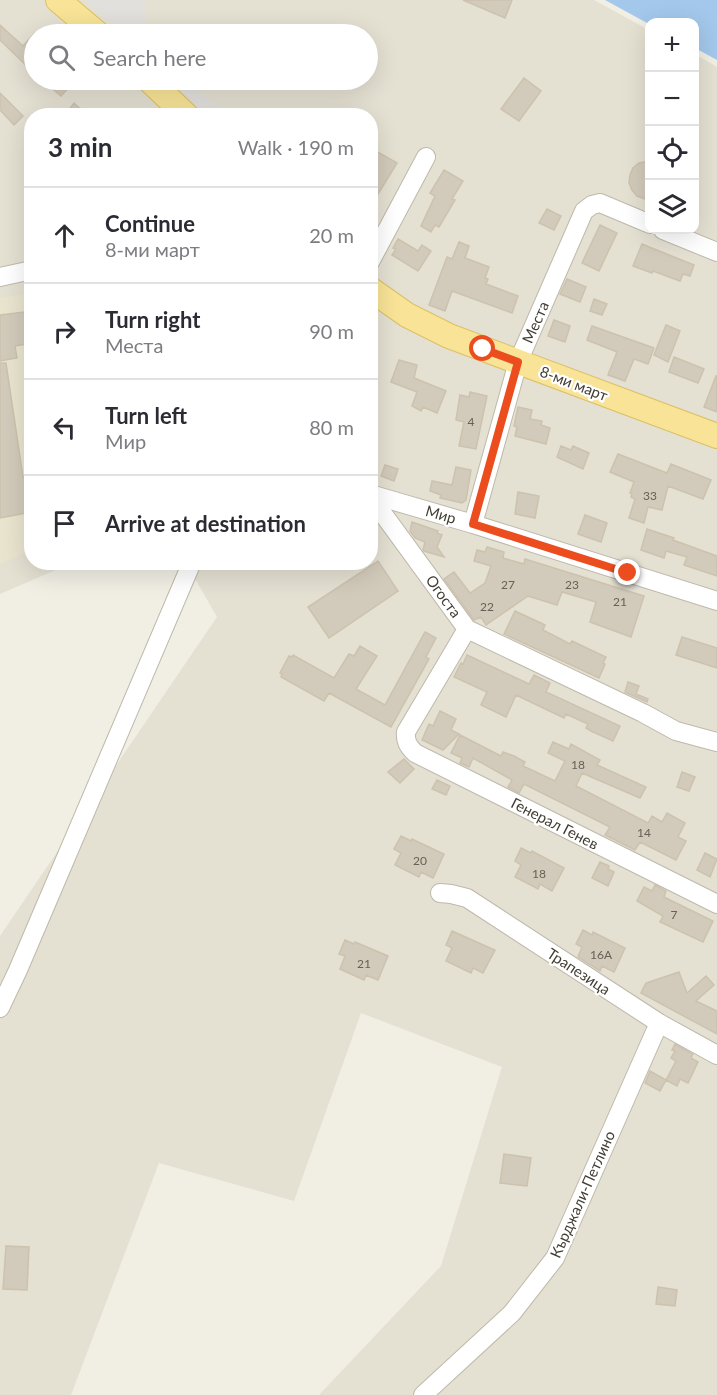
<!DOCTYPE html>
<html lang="en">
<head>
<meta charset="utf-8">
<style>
  :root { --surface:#fff; --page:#f2f2f3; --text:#2b2b33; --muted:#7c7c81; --line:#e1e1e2 }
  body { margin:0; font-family:Lato,sans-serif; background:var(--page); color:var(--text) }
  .controls { position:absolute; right:18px; top:18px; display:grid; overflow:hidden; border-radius:12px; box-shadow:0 6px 24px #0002 }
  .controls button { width:54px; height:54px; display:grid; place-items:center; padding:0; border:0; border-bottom:2px solid var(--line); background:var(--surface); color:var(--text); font:30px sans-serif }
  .stop { position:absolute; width:18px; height:18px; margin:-14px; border:4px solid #ec4d1f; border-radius:50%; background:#fff }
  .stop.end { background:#ec4d1f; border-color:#fff; box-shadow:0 2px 6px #0008 }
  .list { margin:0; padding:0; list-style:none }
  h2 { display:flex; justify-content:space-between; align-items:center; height:78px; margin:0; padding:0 24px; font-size:26px }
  h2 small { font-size:20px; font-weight:400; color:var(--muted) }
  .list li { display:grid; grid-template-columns:39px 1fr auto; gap:18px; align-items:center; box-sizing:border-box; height:96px; padding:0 24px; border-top:2px solid var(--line) }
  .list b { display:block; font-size:22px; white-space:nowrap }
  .list p { margin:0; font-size:20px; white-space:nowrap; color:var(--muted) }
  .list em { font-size:20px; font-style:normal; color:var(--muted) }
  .icon { flex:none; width:33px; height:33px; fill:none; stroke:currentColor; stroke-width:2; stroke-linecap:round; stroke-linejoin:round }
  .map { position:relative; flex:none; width:717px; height:1395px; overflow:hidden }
  .search { position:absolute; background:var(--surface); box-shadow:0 6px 24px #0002; left:24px; top:24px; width:354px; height:66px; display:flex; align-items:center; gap:15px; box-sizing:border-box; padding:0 21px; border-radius:33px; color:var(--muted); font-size:22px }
  .panel { position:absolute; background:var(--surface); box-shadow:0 6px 24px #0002; left:24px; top:108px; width:354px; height:462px; border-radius:24px }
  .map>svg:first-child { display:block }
  .residential { fill:#e4e0d2; fill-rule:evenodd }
  .education { fill:#e9e4ce }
  .parking { fill:#e2e0dc }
  .water { fill:#a3c8eb }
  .building { fill:#d2caba; stroke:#ccc2ae; stroke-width:1.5 }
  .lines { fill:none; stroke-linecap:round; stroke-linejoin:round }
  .minor-casing { stroke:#beb9aa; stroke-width:20 }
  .major-casing { stroke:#dbc167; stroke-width:26 }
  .minor { stroke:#fff; stroke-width:18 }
  .major { stroke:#f8e396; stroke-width:24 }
  .route { stroke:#ec4d1f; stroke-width:8 }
  .labels { text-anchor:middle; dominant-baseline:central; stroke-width:4.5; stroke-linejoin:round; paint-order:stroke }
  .number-label { font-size:12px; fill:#666156 }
  .street-label { font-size:15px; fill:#423e34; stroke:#fff }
</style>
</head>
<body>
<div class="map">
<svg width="717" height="1395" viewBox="0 0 717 1395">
  <rect width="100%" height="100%" fill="#f1eee4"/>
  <!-- residential -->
  <path class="residential" d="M0 0H594L649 30 650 230H694L695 54 717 67V1395H319L441 1266 502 1067 361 1013 294 1201 159 1163 71 1395H0V936L217 617 186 563 370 562V116H32V562L72 563 0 594ZM34 34H368V80H34Z"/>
  <!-- education -->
  <path class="education" d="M31 293V550L0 564V298Z"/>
  <!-- parking -->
  <path class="parking" d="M86 0H144L147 34H123Z
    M170 80H187L222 112 223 115H208Z"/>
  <!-- water -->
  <path class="water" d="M605 0H717V60L695 48 694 22 649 24Z"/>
  <!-- building -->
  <path class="building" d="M463 0H512L505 18Z
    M0 25 23 46 34 34V73L0 40Z
    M524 78 541 91 519 121 501 109Z
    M42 80H62L70 86 61 96Z
    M0 93 23 116 14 125 0 110Z
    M74 103 88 116H64Z
    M374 150 397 163 370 207V155Z
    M650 161V201L637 196 632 190 629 183 630 175 633 168 639 163Z
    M444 170 463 181 452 199 455 200 439 227 435 225 431 232 421 226 435 196 430 193Z
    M547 209 561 216 554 230 539 223Z
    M600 225 617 233 599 271 582 263Z
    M398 239 418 251 422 245 431 251 418 271 392 255 396 249 393 248Z
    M459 242 469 246 465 258 489 267 485 278 488 279 486 284 518 296 512 313 452 291 445 311 429 305 447 257 452 259Z
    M642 244 694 265 690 276 683 274 680 281 653 271 652 273 633 266Z
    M567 279 586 287 580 302 560 294Z
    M594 299 607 304 602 315 590 311Z
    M32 311V343L15 346 17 358 0 361V315Z
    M554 320 570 326 565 342 548 336Z
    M666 325 680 331 668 362 654 355Z
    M592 326 654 348 648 364 634 359 625 381 608 375 617 352 587 340Z
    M674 357 704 369 698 383 669 372Z
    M399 360 417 365 414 378 446 391 437 413 423 407 421 411 412 406 417 392 391 382Z
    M0 363H6L23 477 32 476V512L0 518Z
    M716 376H717V412L704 407Z
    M470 392 487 396 476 449 459 446 464 422 456 420 460 395 469 397Z
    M518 407 532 410 530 419 542 421 541 425 550 428 546 444 515 436 517 427 514 426Z
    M561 446 571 450 573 446 589 453 583 469 557 457Z
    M618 454 667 473 671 464 711 480 703 499 668 486 662 510 648 507 644 523 629 518 635 499 631 497 632 493H630L634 482 610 472Z
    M385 465 398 469 394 481 381 476Z
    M456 467 471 470 466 500 462 503 440 498 441 495 430 491 432 481 452 485Z
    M518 492 539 496 535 518 515 514Z
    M585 515 607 523 601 542 578 534Z
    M412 522 438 531 437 533 442 535 437 547 444 557 424 551 423 550 425 542 415 538 410 531Z
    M647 529 674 538 673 540 717 556V576L684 565 687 557 666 551 664 558 641 550Z
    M487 547 504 552 503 558 524 564 525 559 644 596 631 637 590 622 596 602 562 592 557 605 528 596 486 625 481 617 474 620 444 579 454 572 470 593 485 583 491 566 474 561 477 550 485 552Z
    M378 561 398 591 329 638 308 607Z
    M515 611 545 625 543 630 570 644 572 641 606 657 603 663 605 664 599 678 504 634Z
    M425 632 436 638 426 657 429 659 391 727 329 693 324 701 281 677 282 674 280 673 289 656 292 657 293 655 334 678 349 654 354 656 360 646 377 656 356 689 385 705Z
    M682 637 717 648V668L676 655Z
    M467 655 529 684 534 675 550 683 546 692 620 726 613 741 591 731 586 728 588 724 566 714 564 718 516 695 506 717 481 705 487 692 454 677 461 663 463 664Z
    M628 682 639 686 636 694 648 699 647 702 625 692Z
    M440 711 456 719 451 730 459 734 443 750 422 740 429 724 433 726Z
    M460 735 501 756 503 752 514 756 525 762 523 766 555 781 565 761 548 753 553 742 569 749 571 744 600 760 597 765 646 787 640 798 582 773 576 786 648 823 652 816 662 822 667 813 685 823 678 837 686 841 676 860 640 842 635 850 605 835 610 827 524 784 519 793 508 787 512 780 473 758 469 767 460 763 462 758 451 753Z
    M404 759 414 769 400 783 388 772Z
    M682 772 695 777 689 791 677 787Z
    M437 780 450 786 446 795 432 789Z
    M401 836 411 841 412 839 444 854 433 878 421 872 419 877 395 865 401 853 394 849Z
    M521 848 531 853 532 851 564 868 552 891 540 884 538 889 515 877 521 865 515 861Z
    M705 853 717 859 710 877 697 870Z
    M600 862 609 866 608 869 614 872 608 886 592 878Z
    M655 885 666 891 664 897 713 921 703 942 660 922 663 916 637 901 644 887 652 891Z
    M583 930 592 935 593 932 625 948 614 972 602 966 600 971 578 957 582 947 576 944Z
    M452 931 495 950 483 973 473 968 471 973 446 961 452 948 446 945Z
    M345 940 354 944 355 942 388 956 378 980 366 975 364 980 340 969 345 956 339 954Z
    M679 972 687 993 706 976 714 985 696 1001 717 1011V1034L641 993 646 983Z
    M675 1044 693 1054 691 1058 698 1062 688 1083 680 1079 677 1086 666 1080 660 1091 645 1083 650 1071 666 1080 676 1061 671 1058 675 1051 672 1050Z
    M504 1154 531 1158 527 1186 500 1183Z
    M6 1246 29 1247 27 1290 3 1289Z
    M658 1287 677 1290 675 1306 656 1304Z"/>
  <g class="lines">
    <!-- minor casing -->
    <g class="minor-casing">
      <path id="minor" d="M663 230 717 252
        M370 262 426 157
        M0 277 32 270
        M370 494 473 524 717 601
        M370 496 467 629 643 713 676 731 717 742
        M473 524 518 362 584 211 592 205 600 203 650 224
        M467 629 406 732C405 741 408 746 415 753L717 904
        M440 893 451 894 467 898 659 1023 717 1055
        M0 1008 18 970 192 562
        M423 1395 512 1313 555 1258 659 1023"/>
    </g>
    <!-- major casing -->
    <g class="major-casing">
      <path id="major" d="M58 0 98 34
        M149 80 187 116
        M370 289 407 315 449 336 717 436"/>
    </g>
    <!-- minor -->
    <use href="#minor" class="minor"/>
    <!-- major -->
    <use href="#major" class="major"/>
  </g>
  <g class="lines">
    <!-- route -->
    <path class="route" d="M483 349 518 362 473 524 628 573"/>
  </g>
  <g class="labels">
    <!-- number labels -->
    <g class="number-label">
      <text x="471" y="421">4</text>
      <text x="650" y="495">33</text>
      <text x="508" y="584">27</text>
      <text x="572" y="584">23</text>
      <text x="620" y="601">21</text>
      <text x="487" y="606">22</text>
      <text x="578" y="764">18</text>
      <text x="644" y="832">14</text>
      <text x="420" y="860">20</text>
      <text x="539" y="873">18</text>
      <text x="674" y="914">7</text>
      <text x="601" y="954">16А</text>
      <text x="364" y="963">21</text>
    </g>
    <!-- street labels -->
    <g class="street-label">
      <text transform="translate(535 322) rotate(-66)">Места</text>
      <text transform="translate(574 383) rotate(21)">8-ми март</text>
      <text transform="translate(441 514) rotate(16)">Мир</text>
      <text transform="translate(444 596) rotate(54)">Огоста</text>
      <text transform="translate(555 823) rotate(27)">Генерал Генев</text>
      <text transform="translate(579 971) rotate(33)">Трапезица</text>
      <text transform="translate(582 1194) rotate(-66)">Кърджали-Петлино</text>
    </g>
  </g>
</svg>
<div class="controls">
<button>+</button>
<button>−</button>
<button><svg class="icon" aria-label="locate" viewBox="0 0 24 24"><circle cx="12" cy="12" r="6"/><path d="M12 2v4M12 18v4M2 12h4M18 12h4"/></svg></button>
<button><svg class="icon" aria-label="layers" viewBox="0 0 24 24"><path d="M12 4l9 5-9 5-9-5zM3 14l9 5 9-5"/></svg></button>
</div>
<div class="stop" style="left:483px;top:349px"></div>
<div class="stop end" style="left:628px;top:573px"></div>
<div class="search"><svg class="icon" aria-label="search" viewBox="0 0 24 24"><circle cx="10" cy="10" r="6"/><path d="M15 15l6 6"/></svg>Search here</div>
<section class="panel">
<h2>3 min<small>Walk · 190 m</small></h2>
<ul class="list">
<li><svg class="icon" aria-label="ahead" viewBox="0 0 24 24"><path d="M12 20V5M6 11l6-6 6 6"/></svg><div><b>Continue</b><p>8-ми март</p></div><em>20 m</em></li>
<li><svg class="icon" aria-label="right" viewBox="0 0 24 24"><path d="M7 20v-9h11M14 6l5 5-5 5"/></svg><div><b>Turn right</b><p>Места</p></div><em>90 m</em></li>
<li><svg class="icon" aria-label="left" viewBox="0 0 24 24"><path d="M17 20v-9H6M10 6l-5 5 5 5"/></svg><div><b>Turn left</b><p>Мир</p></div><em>80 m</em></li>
<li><svg class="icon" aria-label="arrive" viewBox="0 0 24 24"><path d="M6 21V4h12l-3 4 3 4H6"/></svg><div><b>Arrive at destination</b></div></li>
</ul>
</section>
</div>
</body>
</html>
